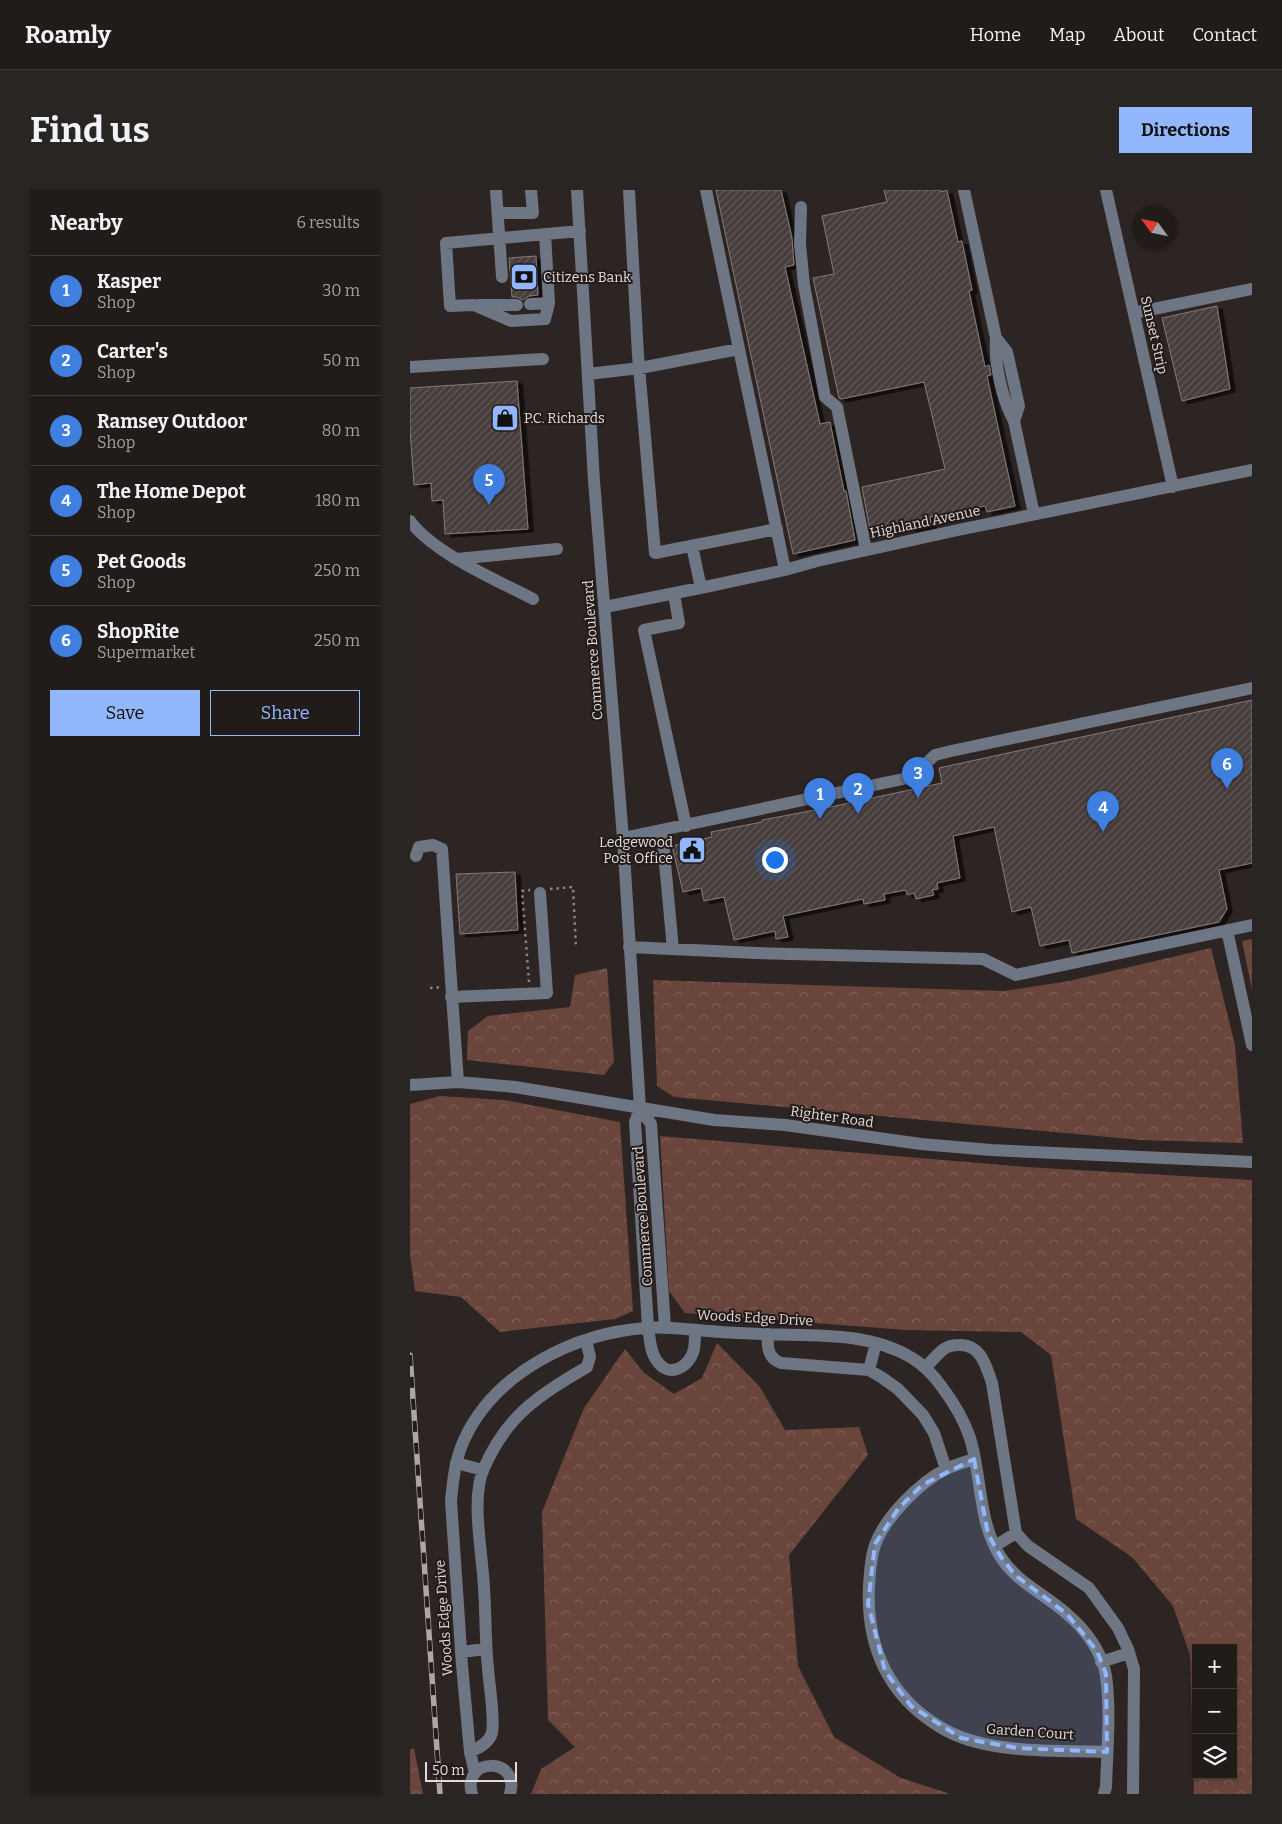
<!DOCTYPE html>
<html lang="en">
<head>
<meta charset="utf-8">
<style>
  :root { --surface:#211c1a; --page:#292523; --text:#f1f3f6; --muted:#a2a1a2; --line:#3e3a39; --accent:#93b7fd }
  body { margin:0; font-family:Bitter,serif; background:var(--page); color:var(--text) }
  .controls { position:absolute; right:15px; bottom:15px; display:grid; overflow:hidden; border-radius:0px; box-shadow:0 1px 4px #0004 }
  .controls button { width:45px; height:45px; display:grid; place-items:center; padding:0; border:0; border-bottom:1px solid var(--line); background:var(--surface); color:var(--text); font:25px sans-serif }
  .compass { position:absolute; left:722px; top:15px; width:45px; height:45px; border-radius:50%; background:var(--surface); box-shadow:0 1px 4px #0004; rotate:303deg }
  .scale { position:absolute; left:15px; bottom:12px; width:92px; box-sizing:border-box; padding-left:5px; border:2px solid #e2dcdb; border-top:0; font-size:14px; line-height:18px; white-space:nowrap; color:#e2dcdb; -webkit-text-stroke:4px #231b19; paint-order:stroke }
  .you { position:absolute; left:364px; top:669px; width:18px; height:18px; margin:-12px; border:4px solid #fff; border-radius:50%; background:#1a73e8; box-shadow:0 0 0 8px #1a73e833 }
  .badge { display:grid; place-items:center; width:32px; height:32px; border-radius:50%; background:var(--accent); color:#fff; font-size:16px; font-weight:700 }
  .pin { position:absolute; translate:-50% -41px; filter:drop-shadow(0 1px 2px #0008) }
  .pin::after { content:''; position:absolute; top:26px; width:18px; height:15px; background:inherit; clip-path:polygon(0 0,100% 0,50% 100%) }
  .list { margin:0; padding:0; list-style:none }
  h2 { display:flex; justify-content:space-between; align-items:center; height:65px; margin:0; padding:0 20px; font-size:21px }
  h2 small { font-size:16px; font-weight:400; color:var(--muted) }
  .list li { display:grid; grid-template-columns:32px 1fr auto; gap:15px; align-items:center; box-sizing:border-box; height:70px; padding:0 20px; border-top:1px solid var(--line) }
  .list b { display:block; font-size:19px; white-space:nowrap }
  .list p { margin:0; font-size:16px; white-space:nowrap; color:var(--muted) }
  .list em { font-size:16px; font-style:normal; color:var(--muted) }
  .actions { display:flex; gap:10px; padding:15px 20px }
  .actions a { flex:1; padding:11px 0; border:1px solid var(--accent); border-radius:0px; text-align:center; font-size:18px; color:var(--accent) }
  .actions .main { background:var(--accent); color:#111 }
  .icon { flex:none; width:28px; height:28px; fill:none; stroke:currentColor; stroke-width:2; stroke-linecap:round; stroke-linejoin:round }
  .map { position:relative; flex:none; width:842px; height:1604px; overflow:hidden; border-radius:0px }
  header { display:flex; align-items:center; gap:30px; box-sizing:border-box; height:70px; padding:0 25px; background:var(--surface); border-bottom:1px solid var(--line) }
  header strong { font-size:24px }
  nav { display:flex; gap:28px; margin-inline-start:auto; font-size:18px }
  .intro { display:flex; align-items:center; justify-content:space-between; box-sizing:border-box; height:120px; padding:0 30px }
  h1 { margin:0; font-size:35px }
  .button { padding:12px 22px; border-radius:0px; background:var(--accent); color:#111; font-size:18px; font-weight:700 }
  main { display:flex; gap:30px; padding:0 30px }
  aside { flex:1; background:var(--surface); border-radius:0px; box-shadow:0 1px 4px #0004 }
  .map>svg:first-child { display:block }
  .forest { fill:url(#forest-crowns); fill-rule:evenodd }
  .building { fill:url(#building-hatch); stroke:#847b78; filter:url(#shadow) }
  .lines { fill:none; stroke-linecap:round; stroke-linejoin:round }
  .path { stroke:#8b8483; stroke-width:2.5; stroke-dasharray:2.5 4; stroke-linecap:butt }
  .minor { stroke:#6e7583; stroke-width:12 }
  .rail-casing { stroke:#aca6a5; stroke-width:5.5 }
  .rail { stroke:#231b19; stroke-width:4; stroke-dasharray:11; stroke-linecap:butt }
  .marked { fill:#93b7fd; fill-opacity:0.2; stroke:#93b7fd; stroke-width:4; stroke-dasharray:10 6; stroke-linejoin:round }
  .labels { text-anchor:middle; dominant-baseline:central; stroke-width:4; stroke-linejoin:round; paint-order:stroke }
  .poi-label { font-size:14px; fill:#e2dcdb; stroke:#231b19; text-anchor:start }
  .street-label { font-size:14px; fill:#e2dcdb; stroke:#231b19 }
</style>
</head>
<body>
<header>
<strong>Roamly</strong>
<nav><a>Home</a><a>Map</a><a>About</a><a>Contact</a></nav>
</header>
<div class="intro"><h1>Find us</h1><a class="button">Directions</a></div>
<main>
<aside>
<h2>Nearby<small>6 results</small></h2>
<ul class="list">
<li><span class="badge" style="background:#3f7fe0">1</span><div><b>Kasper</b><p>Shop</p></div><em>30 m</em></li>
<li><span class="badge" style="background:#3f7fe0">2</span><div><b>Carter's</b><p>Shop</p></div><em>50 m</em></li>
<li><span class="badge" style="background:#3f7fe0">3</span><div><b>Ramsey Outdoor</b><p>Shop</p></div><em>80 m</em></li>
<li><span class="badge" style="background:#3f7fe0">4</span><div><b>The Home Depot</b><p>Shop</p></div><em>180 m</em></li>
<li><span class="badge" style="background:#3f7fe0">5</span><div><b>Pet Goods</b><p>Shop</p></div><em>250 m</em></li>
<li><span class="badge" style="background:#3f7fe0">6</span><div><b>ShopRite</b><p>Supermarket</p></div><em>250 m</em></li>
</ul>
<div class="actions"><a class="main">Save</a><a>Share</a></div>
</aside>
<div class="map">
<svg width="842" height="1604" viewBox="0 0 842 1604">
  <defs>
    <pattern id="forest-crowns" width="20" height="18" patternUnits="userSpaceOnUse" patternTransform="scale(1.25)"><rect width="20" height="18" fill="#69453c"/><path d="M2 6a3 3 0 1 1 6 0M12 15a3 3 0 1 1 6 0" fill="none" stroke="#7e5f58"/></pattern>
    <pattern id="building-hatch" width="6" height="6" patternUnits="userSpaceOnUse" patternTransform="scale(1.25)"><rect width="6" height="6" fill="#473e3c"/><path d="M-1 1l2-2M0 6l6-6M5 7l2-2" fill="none" stroke="#615958"/></pattern>
    <filter id="shadow"><feDropShadow dx="5.5" dy="3" stdDeviation="0" flood-color="#0009"/></filter>
  </defs>
  <rect width="100%" height="100%" fill="#2c2523"/>
  <!-- forest -->
  <path class="forest" d="M842 749V800L832 751Z
    M801 758 825 855 833 953 731 950 264 907 247 896 243 790 594 801 659 791Z
    M197 778 204 872 194 885 57 870 58 841 78 826 160 817 165 785Z
    M30 906 94 910 210 932 223 1121 205 1129 90 1142 51 1107 5 1101 0 1065V914Z
    M250 946 616 977 842 990V1604H784L780 1465 763 1416 722 1367 666 1329 641 1165 611 1142 496 1140 275 1123 259 1101ZM786 1458H823V1585H786Z
    M307 1153 350 1197 375 1240 449 1237 458 1265 379 1365 388 1476 424 1547 491 1588 540 1604H121L131 1579 165 1557 138 1530 132 1322 174 1218 215 1159 234 1183 264 1204 292 1188Z
    M4 1558 13 1604H0V1560Z"/>
  <!-- building -->
  <path class="building" d="M306 0H371L382 48 384 75 375 77 410 234 420 232 434 301H436L445 350 383 364Z
    M474 0H531V2L537 0 548 52 552 51 562 100 559 101 575 177 579 175 581 185 577 186 605 316 577 322 575 316 520 327 521 335 500 339 499 332 460 340 452 297 535 279 514 192 431 209 429 208 403 88 424 84 412 26 477 12Z
    M126 66 128 105 119 106 113 110 107 107H102L99 68Z
    M807 116 820 199 772 211 752 128Z
    M107 191 118 339 35 344 33 310 22 311 21 293 4 295 0 239V198Z
    M842 510V673L809 680 817 719 809 732 662 763 659 750 630 756 621 717 602 722 584 637 543 646 550 688 527 693 528 699 522 700 524 705 506 709 504 703 497 705 496 700 474 704 475 710 454 714 453 709 373 726 378 747 366 749 365 741 324 750 314 707 294 711 291 698 273 702 262 656 302 647 301 642 352 632V630L416 618 532 593 529 578Z
    M105 682 108 740 50 744 46 684Z"/>
  <g class="lines">
    <!-- path -->
    <path class="path" d="M140 699 163 697 166 758
      M119 792 112 701 120 700
      M20 798 31 797"/>
    <!-- minor -->
    <path class="minor" d="M86 0 92 87
      M167 0 184 291 213 648 230 918 225 932 238 1137C240 1149 240 1162 247 1171 259 1189 280 1177 284 1159 285 1153 285 1146 285 1140
      M219 0 228 165 245 363 367 339
      M296 0 375 380
      M554 0 586 148C584 173 592 209 604 231L624 324
      M696 0 763 297
      M391 17 390 54 394 95 415 207 427 217 456 360
      M88 23H123L121 0
      M135 44 139 113 135 129 101 131 64 115 40 116 36 53C81 49 125 45 170 41
      M120 114 139 113
      M69 115H107
      M724 123 842 99
      M586 148 597 162 609 216 604 231
      M0 177 133 169
      M178 184 230 178 329 159
      M0 331C23 363 87 390 123 409
      M282 356 291 398
      M47 369 147 359
      M264 404 269 433 234 440 276 636
      M195 417 300 396 375 380 407 371 548 340 842 280
      M252 641 263 759
      M213 648 493 589 508 581 525 565 541 561 842 498
      M6 666 9 657 23 655 32 659 48 892
      M817 740 842 855
      M219 757 346 763 573 769 606 785 842 735
      M41 807 137 803 130 703
      M0 895 48 892 105 897 304 930 375 935 511 954 581 960 842 972
      M230 918 241 934 255 1137
      M358 1144C357 1158 358 1168 371 1173L459 1180 471 1187 488 1199 513 1225 524 1243 536 1279
      M515 1178C521 1172 527 1164 534 1159 538 1156 544 1155 549 1155 571 1154 576 1176 582 1193L606 1343 618 1356 679 1398 708 1438 718 1459 724 1479 723 1604
      M459 1180 466 1153
      M564 1269C555 1272 544 1275 536 1279 510 1292 475 1327 465 1355 460 1369 460 1383 459 1396 456 1456 478 1506 530 1537 575 1565 645 1560 697 1562
      M46 1273 73 1280
      M585 1356 606 1343
      M51 1462 76 1459
      M691 1472 719 1463
      M60 1562C69 1558 79 1553 82 1543 85 1527 79 1495 78 1478 75 1452 76 1425 74 1399 73 1366 60 1308 74 1278 97 1225 129 1205 177 1177L180 1167 176 1150
      M65 1583 60 1562 52 1475 41 1311C43 1290 45 1270 54 1250 85 1182 165 1143 236 1138 257 1136 278 1140 299 1141 317 1143 335 1143 352 1144 402 1146 458 1141 502 1168 514 1175 524 1186 532 1197 544 1213 554 1230 560 1248 572 1287 568 1331 590 1366 606 1392 635 1404 657 1424 675 1439 693 1463 696 1486 701 1522 697 1561 696 1597L694 1604
      M62 1604C51 1567 111 1566 100 1604"/>
    <!-- rail casing -->
    <g class="rail-casing">
      <path id="rail" d="M0 1165 30 1604"/>
    </g>
    <!-- rail -->
    <use href="#rail" class="rail"/>
  </g>
  <!-- marked area -->
  <path class="marked" d="M564 1269 578 1344 591 1367 605 1385 657 1424 687 1461 696 1484 697 1562 607 1558 551 1548 501 1516 475 1481 458 1414 465 1354 488 1319 512 1295Z"/>
  <!-- icons -->
  <defs>
    <g id="bank-square" transform="scale(1.4375)"><rect x="-9" y="-9" width="18" height="18" rx="4" fill="#93b7fd" stroke="#231b19"/><path d="M-6-4H6V4H-6ZM0-2.3a2.3 2.3 0 1 0 0 4.6a2.3 2.3 0 1 0 0-4.6Z" fill="#111"/></g>
    <g id="shop-square" transform="scale(1.4375)"><rect x="-9" y="-9" width="18" height="18" rx="4" fill="#93b7fd" stroke="#231b19"/><path d="M-5-2.5h2.3a2.7 3.5 0 0 1 5.4 0H5L5.5 6h-11ZM-1.5-2.5h3a1.5 2.3 0 0 0-3 0Z" fill="#111"/></g>
    <g id="civic-square" transform="scale(1.4375)"><rect x="-9" y="-9" width="18" height="18" rx="4" fill="#93b7fd" stroke="#231b19"/><path d="M-.6-6.5H3V-4.5H.6V-3L4-1V1h2V6H-6V1h2V-1L-.6-3ZM-1.2 2.5V6h2.4V2.5Z" fill="#111"/></g>
  </defs>
  <g fill-rule="evenodd">
    <use href="#bank-square" x="114" y="87"/>
    <use href="#shop-square" x="95" y="228"/>
    <use href="#civic-square" x="282" y="660"/>
  </g>
  <g class="labels">
    <!-- poi labels -->
    <g class="poi-label">
      <text x="133" y="87">Citizens Bank</text>
      <text x="114" y="228">P.C. Richards</text>
      <text x="263" y="652" text-anchor="end">Ledgewood<tspan x="263" dy="16">Post Office</tspan></text>
    </g>
    <!-- street labels -->
    <g class="street-label">
      <text transform="translate(744 145) rotate(77)">Sunset Strip</text>
      <text transform="translate(515 332) rotate(-12)">Highland Avenue</text>
      <text transform="translate(183 460) rotate(-94)">Commerce Boulevard</text>
      <text transform="translate(422 927) rotate(8)">Righter Road</text>
      <text transform="translate(233 1026) rotate(-94)">Commerce Boulevard</text>
      <text transform="translate(345 1128) rotate(3)">Woods Edge Drive</text>
      <text transform="translate(34 1428) rotate(-94)">Woods Edge Drive</text>
      <text transform="translate(620 1542) rotate(4)">Garden Court</text>
    </g>
  </g>
</svg>
<div class="controls">
<button>+</button>
<button>−</button>
<button><svg class="icon" aria-label="layers" viewBox="0 0 24 24"><path d="M12 4l9 5-9 5-9-5zM3 14l9 5 9-5"/></svg></button>
</div>
<svg class="compass" viewBox="-18 -18 36 36"><path d="M0-13l5 13h-10z" fill="#e53935"/><path d="M0 13l5-13h-10z" fill="#a2a1a2"/></svg>
<div class="scale">50 m</div>
<div class="you"></div>
<div class="pin badge" style="left:410px;top:629px;background:#3f7fe0">1</div>
<div class="pin badge" style="left:448px;top:624px;background:#3f7fe0">2</div>
<div class="pin badge" style="left:508px;top:608px;background:#3f7fe0">3</div>
<div class="pin badge" style="left:693px;top:642px;background:#3f7fe0">4</div>
<div class="pin badge" style="left:79px;top:315px;background:#3f7fe0">5</div>
<div class="pin badge" style="left:817px;top:599px;background:#3f7fe0">6</div>
</div>
</main>
</body>
</html>
